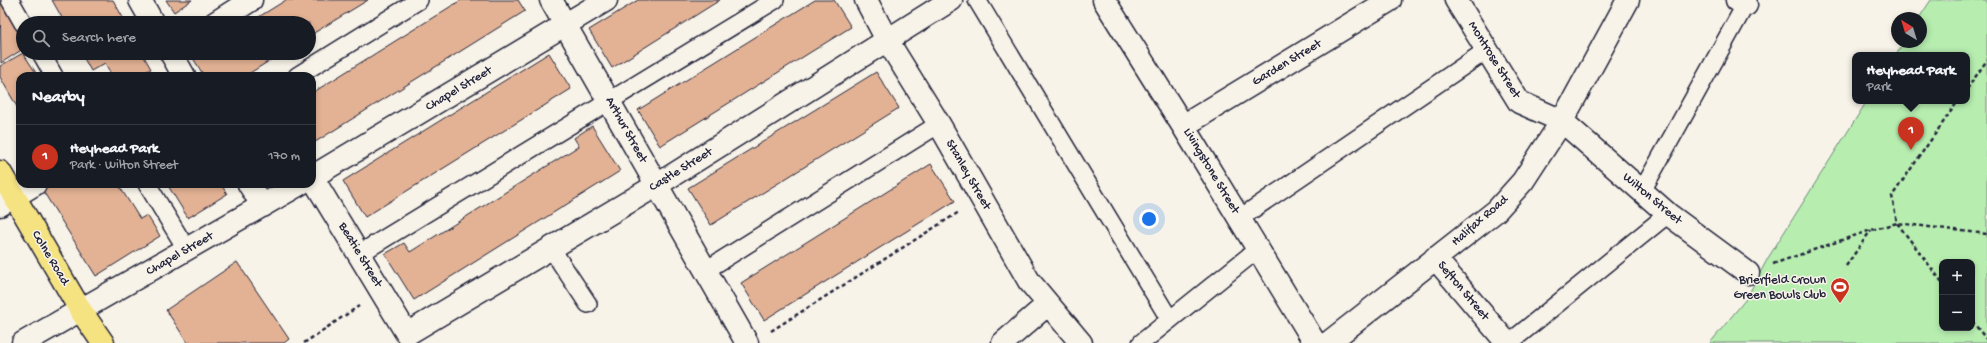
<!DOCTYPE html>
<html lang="en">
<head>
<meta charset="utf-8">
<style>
  :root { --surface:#171b24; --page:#242831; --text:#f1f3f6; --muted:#9ea1a6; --line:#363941; --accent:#c8321e }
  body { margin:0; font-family:"Gochi Hand",sans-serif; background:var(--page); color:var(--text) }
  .controls { position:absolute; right:12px; bottom:12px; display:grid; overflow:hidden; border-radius:8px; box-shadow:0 2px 6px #0003 }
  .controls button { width:36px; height:36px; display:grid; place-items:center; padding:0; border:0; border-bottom:1px solid var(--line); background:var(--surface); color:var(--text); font:20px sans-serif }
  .compass { position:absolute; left:1891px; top:12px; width:36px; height:36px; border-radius:50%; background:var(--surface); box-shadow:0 2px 6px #0003; rotate:322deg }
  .you { position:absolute; left:1149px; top:219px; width:14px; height:14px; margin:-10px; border:3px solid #fff; border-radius:50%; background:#1a73e8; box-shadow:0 0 0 6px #1a73e833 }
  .badge { display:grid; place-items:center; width:26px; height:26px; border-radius:50%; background:var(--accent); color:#fff; font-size:13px; font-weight:700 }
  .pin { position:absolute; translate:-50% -33px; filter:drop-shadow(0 1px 2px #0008) }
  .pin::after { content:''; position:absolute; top:21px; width:14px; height:12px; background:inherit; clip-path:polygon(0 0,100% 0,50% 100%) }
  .popup { position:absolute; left:1852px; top:52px; width:118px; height:52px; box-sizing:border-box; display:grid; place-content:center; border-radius:8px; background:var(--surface); filter:drop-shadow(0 1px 3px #0005); font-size:13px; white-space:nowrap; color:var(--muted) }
  .popup b { font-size:15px; color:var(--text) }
  .popup::after { content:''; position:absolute; left:50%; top:100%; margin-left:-8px; border:8px solid transparent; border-top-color:var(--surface) }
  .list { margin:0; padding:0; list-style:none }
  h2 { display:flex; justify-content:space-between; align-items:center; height:52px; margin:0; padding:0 16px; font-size:17px }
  h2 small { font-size:13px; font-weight:400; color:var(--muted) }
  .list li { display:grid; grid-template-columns:26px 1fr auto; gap:12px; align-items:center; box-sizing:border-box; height:64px; padding:0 16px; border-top:1px solid var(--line) }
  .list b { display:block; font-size:15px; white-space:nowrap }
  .list p { margin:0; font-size:13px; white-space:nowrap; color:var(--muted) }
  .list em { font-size:13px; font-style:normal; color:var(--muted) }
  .icon { flex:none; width:22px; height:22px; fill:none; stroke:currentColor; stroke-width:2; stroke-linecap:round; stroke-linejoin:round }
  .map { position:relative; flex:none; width:1987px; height:343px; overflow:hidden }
  .search { position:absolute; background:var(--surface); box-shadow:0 2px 6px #0003; left:16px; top:16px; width:300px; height:44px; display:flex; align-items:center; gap:10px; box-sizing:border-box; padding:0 14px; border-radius:22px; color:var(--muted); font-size:15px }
  .panel { position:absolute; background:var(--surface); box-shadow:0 2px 6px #0003; left:16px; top:72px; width:300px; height:116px; border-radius:12px }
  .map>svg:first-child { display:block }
  .green { fill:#b7eeb0; stroke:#6c8876; fill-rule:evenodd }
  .building { fill:#e3b294; stroke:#22223b }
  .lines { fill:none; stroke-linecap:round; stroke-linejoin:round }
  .service-casing { stroke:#22223b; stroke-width:20 }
  .minor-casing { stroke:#22223b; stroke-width:25 }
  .trunk-casing { stroke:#22223b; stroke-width:25 }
  .path { stroke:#22223b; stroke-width:2.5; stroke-dasharray:4 3; stroke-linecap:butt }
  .service { stroke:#f7f3e8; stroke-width:17 }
  .minor { stroke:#f7f3e8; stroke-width:22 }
  .trunk { stroke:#f5e382; stroke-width:22 }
  .labels { text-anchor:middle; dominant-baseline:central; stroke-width:3; stroke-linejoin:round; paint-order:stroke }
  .street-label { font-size:13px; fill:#22223b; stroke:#f7f3e8 }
  .poi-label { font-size:13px; fill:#22223b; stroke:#f7f3e8; text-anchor:end }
</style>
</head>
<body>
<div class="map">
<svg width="1987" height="343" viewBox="0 0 1987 343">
  <rect width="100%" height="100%" fill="#f7f3e8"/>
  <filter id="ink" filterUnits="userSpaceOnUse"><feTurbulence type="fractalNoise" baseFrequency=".025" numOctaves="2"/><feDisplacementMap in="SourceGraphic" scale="8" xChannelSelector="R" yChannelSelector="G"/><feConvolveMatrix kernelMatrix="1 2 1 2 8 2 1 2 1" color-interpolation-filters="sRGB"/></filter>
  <g filter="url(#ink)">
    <!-- green -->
    <path class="green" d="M1931 0H1987V343H1710L1746 299 1768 258 1867 101H1967V55H1896L1904 42H1921V18H1919ZM1942 262H1972V328H1942Z"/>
    <!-- building -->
    <path class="building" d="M52 0H113L126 23H65Z
      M166 0H192L174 12Z
      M286 0H368L309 36V23H249Z
      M461 0H518L525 11 312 144V93Z
      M638 0H720L612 68 589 30Z
      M815 0H834L851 27 660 146 638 110Z
      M0 1 23 41V49L1 63Z
      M23 53 38 76H20V112L0 77V66Z
      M81 53H142L151 69 137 76H112L105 63 91 71Z
      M201 53H282L245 76H204L193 58Z
      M549 53 571 89 365 217 343 181Z
      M876 72 899 108 711 225 688 188Z
      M592 126 620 171 414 300 385 254 404 243 410 252 579 146 574 138Z
      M931 164 955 201 764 320 741 283Z
      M54 184H118L140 219 147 215 160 236 96 276 43 191Z
      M167 184H221L227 194 188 218Z
      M237 262 289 339 284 343H188L166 310Z"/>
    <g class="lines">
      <!-- service casing -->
      <g class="service-casing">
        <path id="service" d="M10 0 23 23
          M977 0 1170 320
          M41 53 54 76
          M297 76 419 0
          M147 184 187 250
          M1642 191 1748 0
          M1240 218 1487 50
          M551 248 588 304
          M359 254 775 0
          M706 270 939 124
          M1141 343 1258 249
          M1509 343 1668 214"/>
      </g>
      <!-- minor casing -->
      <g class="minor-casing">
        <path id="minor" d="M140 0 153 23
          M551 0 747 343
          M866 0 887 40 939 124 1029 281 1081 343
          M1104 0 1183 126 1315 343
          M1456 0 1519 102 1562 121 1668 214 1748 273
          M1737 0 1746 5
          M215 23 251 0
          M171 53 184 76
          M1183 126 1390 0
          M312 177 407 334 657 185 951 0
          M312 177 606 0
          M249 184 263 206
          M0 205 35 184
          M1435 258 1507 343
          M23 343 300 184
          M1003 343 1048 304
          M1328 343 1496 211 1523 181 1562 121 1628 0"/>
      </g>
      <!-- trunk casing -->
      <g class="trunk-casing">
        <path id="trunk" d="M0 172 81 311 103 343"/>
      </g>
      <!-- path -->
      <path class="path" d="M1967 89 1987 60
        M1773 264 1871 230 1897 223 1987 234
        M1846 266 1871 230
        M1942 282 1897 223 1892 196 1958 101
        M1972 321 1987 340
        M771 331 959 212
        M304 343 359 306"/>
      <!-- service -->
      <use href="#service" class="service"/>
      <!-- minor -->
      <use href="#minor" class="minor"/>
      <!-- trunk -->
      <use href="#trunk" class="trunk"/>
    </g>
  </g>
  <!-- icons -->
  <defs>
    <g id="stadium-pin" transform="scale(1)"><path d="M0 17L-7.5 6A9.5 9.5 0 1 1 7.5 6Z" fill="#c8321e" stroke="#f7f3e8"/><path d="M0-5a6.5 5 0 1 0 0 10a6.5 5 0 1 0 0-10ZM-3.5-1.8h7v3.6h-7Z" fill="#fff"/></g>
  </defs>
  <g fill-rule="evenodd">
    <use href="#stadium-pin" x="1840" y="287"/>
  </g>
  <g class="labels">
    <!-- street labels -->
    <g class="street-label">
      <text transform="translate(1494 60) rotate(58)">Montrose Street</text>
      <text transform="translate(1287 63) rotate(-31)">Garden Street</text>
      <text transform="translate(459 89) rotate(-31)">Chapel Street</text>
      <text transform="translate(626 130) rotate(61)">Arthur Street</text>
      <text transform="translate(681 170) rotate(-32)">Castle Street</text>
      <text transform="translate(1211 171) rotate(59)">Livingstone Street</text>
      <text transform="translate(968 175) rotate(60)">Stanley Street</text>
      <text transform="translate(1652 199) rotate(40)">Wilton Street</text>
      <text transform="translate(1480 221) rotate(-41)">Halifax Road</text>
      <text transform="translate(180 254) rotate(-30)">Chapel Street</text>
      <text transform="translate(360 255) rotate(59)">Beatie Street</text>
      <text transform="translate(50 258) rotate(59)">Colne Road</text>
      <text transform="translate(1463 291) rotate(50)">Sefton Street</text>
    </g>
    <!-- poi labels -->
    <g class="poi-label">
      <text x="1826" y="280">Brierfield Crown<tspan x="1826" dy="15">Green Bowls Club</tspan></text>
    </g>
  </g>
</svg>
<div class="controls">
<button>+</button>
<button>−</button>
</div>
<svg class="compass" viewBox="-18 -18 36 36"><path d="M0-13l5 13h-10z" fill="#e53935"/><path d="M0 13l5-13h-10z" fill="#9ea1a6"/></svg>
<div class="you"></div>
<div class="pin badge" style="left:1911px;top:150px">1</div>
<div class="popup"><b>Heyhead Park</b>Park</div>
<div class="search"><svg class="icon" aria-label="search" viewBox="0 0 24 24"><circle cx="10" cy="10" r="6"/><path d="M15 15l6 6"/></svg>Search here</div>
<section class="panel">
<h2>Nearby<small></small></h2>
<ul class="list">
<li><span class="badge">1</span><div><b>Heyhead Park</b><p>Park · Wilton Street</p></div><em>170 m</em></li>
</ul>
</section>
</div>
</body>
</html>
